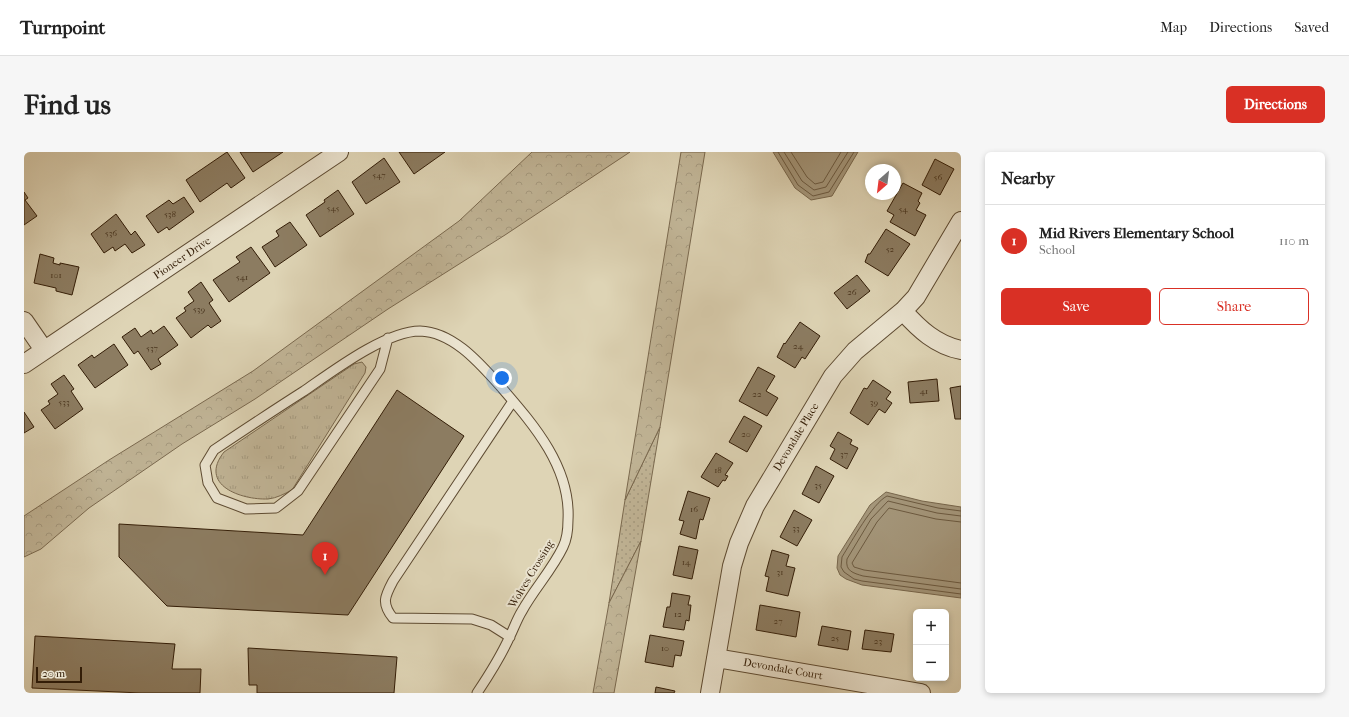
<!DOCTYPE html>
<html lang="en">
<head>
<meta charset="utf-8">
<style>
  :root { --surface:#fff; --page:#f6f6f6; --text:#222; --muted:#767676; --line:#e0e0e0; --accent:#d93025 }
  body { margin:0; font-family:"IM FELL French Canon",serif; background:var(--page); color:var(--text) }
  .controls { position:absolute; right:12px; bottom:12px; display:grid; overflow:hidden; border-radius:6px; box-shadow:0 2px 6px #0003 }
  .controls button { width:36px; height:36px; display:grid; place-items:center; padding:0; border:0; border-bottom:1px solid var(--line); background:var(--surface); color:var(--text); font:20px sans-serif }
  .compass { position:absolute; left:841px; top:12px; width:36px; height:36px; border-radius:50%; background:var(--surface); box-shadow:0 2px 6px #0003; rotate:208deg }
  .scale { position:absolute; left:12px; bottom:10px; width:46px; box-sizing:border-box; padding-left:4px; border:2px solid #331d07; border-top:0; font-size:11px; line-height:14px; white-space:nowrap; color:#331d07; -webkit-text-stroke:3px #eae3cf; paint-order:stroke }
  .you { position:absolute; left:478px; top:226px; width:14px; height:14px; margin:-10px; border:3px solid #fff; border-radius:50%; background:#1a73e8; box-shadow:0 0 0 6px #1a73e833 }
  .badge { display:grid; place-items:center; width:26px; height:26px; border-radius:50%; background:var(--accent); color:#fff; font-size:13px; font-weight:700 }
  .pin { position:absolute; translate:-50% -33px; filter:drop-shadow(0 1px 2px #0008) }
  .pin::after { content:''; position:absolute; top:21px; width:14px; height:12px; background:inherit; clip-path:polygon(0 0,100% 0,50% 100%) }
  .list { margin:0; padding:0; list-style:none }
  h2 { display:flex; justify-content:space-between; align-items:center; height:52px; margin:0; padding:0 16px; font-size:17px }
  h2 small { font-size:13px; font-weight:400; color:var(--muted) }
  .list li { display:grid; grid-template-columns:26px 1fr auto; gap:12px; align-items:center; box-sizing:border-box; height:72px; padding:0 16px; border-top:1px solid var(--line) }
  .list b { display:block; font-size:15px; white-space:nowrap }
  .list p { margin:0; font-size:13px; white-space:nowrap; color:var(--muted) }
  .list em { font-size:13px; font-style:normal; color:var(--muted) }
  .actions { display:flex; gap:8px; padding:12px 16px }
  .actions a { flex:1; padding:9px 0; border:1px solid var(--accent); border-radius:6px; text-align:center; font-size:14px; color:var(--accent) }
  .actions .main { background:var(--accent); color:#fff }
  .map { position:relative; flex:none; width:937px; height:541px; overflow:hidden; border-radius:6px }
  header { display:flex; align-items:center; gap:24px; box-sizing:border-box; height:56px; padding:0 20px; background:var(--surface); border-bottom:1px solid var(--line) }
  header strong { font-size:19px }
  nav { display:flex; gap:22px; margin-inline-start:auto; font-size:14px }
  .intro { display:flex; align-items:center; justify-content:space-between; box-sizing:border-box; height:96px; padding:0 24px }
  h1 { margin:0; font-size:28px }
  .button { padding:10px 18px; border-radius:6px; background:var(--accent); color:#fff; font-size:14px; font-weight:700 }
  main { display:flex; gap:24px; padding:0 24px }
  aside { flex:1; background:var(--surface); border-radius:6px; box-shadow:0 2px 6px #0003 }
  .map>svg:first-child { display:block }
  .grass { fill:url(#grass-dots); stroke:#7a694f }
  .forest { fill:url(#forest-crowns); stroke:#7a694f }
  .park { fill:url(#park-tufts); stroke:#7a694f }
  .water { fill:#a4967a; stroke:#77664c }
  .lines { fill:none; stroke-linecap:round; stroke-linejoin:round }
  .shore { stroke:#6c5a40; stroke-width:1 }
  .building { fill:#8c7c61; stroke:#331d07 }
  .lane-casing { stroke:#5e4b32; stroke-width:11 }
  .street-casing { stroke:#5e4b32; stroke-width:20 }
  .lane { stroke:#eae3cf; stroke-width:9 }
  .street { stroke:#eae3cf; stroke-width:18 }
  .labels { text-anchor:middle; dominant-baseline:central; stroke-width:4; stroke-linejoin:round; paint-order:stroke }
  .number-label { font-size:9px; fill:#49351e }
  .street-label { font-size:11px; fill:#331d07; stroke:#eae3cf }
</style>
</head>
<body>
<header>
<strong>Turnpoint</strong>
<nav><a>Map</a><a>Directions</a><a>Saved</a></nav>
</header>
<div class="intro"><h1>Find us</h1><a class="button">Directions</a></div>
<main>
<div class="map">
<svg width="937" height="541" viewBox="0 0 937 541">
  <defs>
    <pattern id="grass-dots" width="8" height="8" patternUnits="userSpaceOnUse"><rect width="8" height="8" fill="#c1b597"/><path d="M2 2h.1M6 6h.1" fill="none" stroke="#a69b81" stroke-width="1.8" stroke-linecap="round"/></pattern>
    <pattern id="forest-crowns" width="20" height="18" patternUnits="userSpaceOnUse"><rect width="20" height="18" fill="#c1b597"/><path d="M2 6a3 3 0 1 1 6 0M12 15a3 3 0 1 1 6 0" fill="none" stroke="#a69b81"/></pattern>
    <pattern id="park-tufts" width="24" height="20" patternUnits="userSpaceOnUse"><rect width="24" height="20" fill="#c1b597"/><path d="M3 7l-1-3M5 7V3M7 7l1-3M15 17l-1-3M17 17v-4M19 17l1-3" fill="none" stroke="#a69b81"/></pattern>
  </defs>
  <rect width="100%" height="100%" fill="#ded4b5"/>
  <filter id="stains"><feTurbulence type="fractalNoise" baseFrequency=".005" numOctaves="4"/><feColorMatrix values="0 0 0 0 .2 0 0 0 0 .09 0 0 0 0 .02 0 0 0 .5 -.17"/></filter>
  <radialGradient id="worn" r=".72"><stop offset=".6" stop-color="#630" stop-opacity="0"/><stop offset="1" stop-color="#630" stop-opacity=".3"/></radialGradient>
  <!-- grass -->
  <path class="grass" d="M636 275 617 389 585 451 601 348Z"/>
  <!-- forest -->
  <path class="forest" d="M508 0H606L481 83 364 157 231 247 158 292 65 356 17 397 0 405V364L85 308 229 219 435 69Z
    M657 0H681L636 275 601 348Z
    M617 389 590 541H569L585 451Z"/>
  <!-- park -->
  <path class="park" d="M338 210 342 215 341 221 268 338C260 342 253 346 244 347 217 348 174 333 200 300L330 212Z"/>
  <!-- water -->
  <path class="water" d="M749 0H834L808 44 787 48 771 36Z
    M862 340 898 349 937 355V446L838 433 822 427 816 423 813 416 814 404 846 353Z"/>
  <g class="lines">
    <!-- shore -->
    <path class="shore" d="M754 0 774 33 789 44 805 40 830 0
      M760 0 778 29 790 38 802 35 824 0
      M767 0 783 25 791 32 799 30 817 0
      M937 359 914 356 863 344C848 352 828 389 818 405L817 415 820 420 830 427 838 429 937 442
      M937 364 913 361 864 349 847 367 823 407C821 419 829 421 839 424L937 437
      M937 370 912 367 865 356 853 370 828 411 830 415 840 418 937 431"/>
  </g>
  <!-- building -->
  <path class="building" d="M203 0 221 26 207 36 203 31 176 50 162 28Z
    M216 0H259L229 20Z
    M375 0H421L390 22Z
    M360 6 376 30 342 52 328 30Z
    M911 7 930 17 916 43 898 33Z
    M879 31 898 41 894 49 896 51 892 58 902 63 891 84 866 70 870 63 863 59Z
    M314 38 330 62 296 85 282 63 301 50 300 48Z
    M0 40 4 46 1 48 13 64 0 73Z
    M160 45 170 60 145 78 143 75 134 81 122 64 145 48 149 52Z
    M92 62 107 83 111 79 121 93 108 101 101 92 91 99 89 95 80 101 67 82Z
    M266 70 283 93 251 115 238 95 255 84 252 79Z
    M862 77 886 92 864 124 841 110 844 102H846Z
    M227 95 246 121 205 150 189 128 216 110 212 105Z
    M16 102 30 106 29 111 36 113V111L55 115 48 143 32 139V136L10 131Z
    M833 123 846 139 823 157 810 141Z
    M177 130 189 148 185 151 197 169 187 176 184 173 167 186 152 166 162 159 160 156 170 149 164 140Z
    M776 170 796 184 781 207 778 205 771 216 753 205 760 191 761 192Z
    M140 174 154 193 134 207 137 212 127 218 114 199 110 202 98 185 111 176 117 185 127 178 129 182Z
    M90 192 104 213 71 236 54 213 68 203 70 206Z
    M734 215 751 224 742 239 754 246 743 264 715 249Z
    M40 223 50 237 47 239 59 257 31 277 17 258 26 252 24 249 34 242 27 232Z
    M913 227 915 249 886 251 884 230Z
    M849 228 867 240 862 247 868 251 861 261 855 257 844 273 826 261 840 236 843 237Z
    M937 234V267H931L926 236Z
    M373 238 440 284 324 463 143 454 95 405V372L279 383Z
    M0 260 10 275 0 281Z
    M720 264 738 274 723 300 705 290Z
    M814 280 828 288 826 292 834 296 823 317 806 307 811 297 806 294Z
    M692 301 709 311 701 323 704 324 701 329 699 328 694 335 677 325Z
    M792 314 810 324 795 351 778 342Z
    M664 339 686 346 679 368 676 367 672 387 656 382 660 369 655 368Z
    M770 358 788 368 773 394 756 385Z
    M655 394 674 398 668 427 649 423Z
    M748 398 765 403 762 414 771 416 764 444 742 439 745 425 741 424Z
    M648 441 666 444 664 453H667L665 469 662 468 660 478 639 475 643 455H646Z
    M736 453 776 460 772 485 732 478Z
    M798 474 827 479 824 498 794 493Z
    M841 478 870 482 867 500 838 497Z
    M626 483 660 489 657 504 651 503 649 515 621 510Z
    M11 484 151 492 148 517H177L176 541H117L8 536Z
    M224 496 373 505 370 541H233V533H225Z
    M632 535 651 539 650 541H631Z"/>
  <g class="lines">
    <!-- lane casing -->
    <g class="lane-casing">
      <path id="lane" d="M364 186 356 217 274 339 252 356 222 357 193 346 184 331 181 313 190 298C220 278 250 258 280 239 309 219 362 179 396 179 430 180 457 213 477 235 509 272 547 315 544 368 544 376 543 387 539 395 528 418 510 437 498 459 493 467 490 476 486 484 477 504 465 523 453 541
        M486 485 467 473 448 467 369 466C357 451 361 444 369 429L489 249"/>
    </g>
    <!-- street casing -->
    <g class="street-casing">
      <path id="street" d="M879 159C895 177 912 193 937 198
        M0 169 20 198
        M0 212 315 0
        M692 506 897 541
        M686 541 708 414 715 391 731 354 809 224 831 199 879 159 892 145 937 69"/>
    </g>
    <!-- lane -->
    <use href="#lane" class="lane"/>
    <!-- street -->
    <use href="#street" class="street"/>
  </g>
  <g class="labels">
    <!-- number labels -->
    <g class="number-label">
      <text x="355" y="23">547</text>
      <text x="914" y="25">56</text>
      <text x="309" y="56">545</text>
      <text x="879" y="57">54</text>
      <text x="146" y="62">538</text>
      <text x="87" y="81">536</text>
      <text x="866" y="97">52</text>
      <text x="32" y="123">101</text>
      <text x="218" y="125">541</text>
      <text x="828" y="140">26</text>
      <text x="175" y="157">539</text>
      <text x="774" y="194">24</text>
      <text x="128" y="196">537</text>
      <text x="900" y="239">41</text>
      <text x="733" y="242">22</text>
      <text x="40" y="250">533</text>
      <text x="850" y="250">39</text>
      <text x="722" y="282">20</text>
      <text x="820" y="302">37</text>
      <text x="694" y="318">18</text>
      <text x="794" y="333">35</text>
      <text x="670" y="357">16</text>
      <text x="772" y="376">33</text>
      <text x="662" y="410">14</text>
      <text x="756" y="420">31</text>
      <text x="654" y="462">12</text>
      <text x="754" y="469">27</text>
      <text x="811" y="486">25</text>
      <text x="854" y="489">23</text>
      <text x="641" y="496">10</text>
    </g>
    <!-- street labels -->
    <g class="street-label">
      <text transform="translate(158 106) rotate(-34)">Pioneer Drive</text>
      <text transform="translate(772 285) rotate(-59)">Devondale Place</text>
      <text transform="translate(507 422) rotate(-59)">Wolves Crossing</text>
      <text transform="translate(759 517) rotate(10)">Devondale Court</text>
    </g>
  </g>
  <rect width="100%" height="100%" filter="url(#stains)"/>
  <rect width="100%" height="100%" fill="url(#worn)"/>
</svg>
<div class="controls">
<button>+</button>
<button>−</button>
</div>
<svg class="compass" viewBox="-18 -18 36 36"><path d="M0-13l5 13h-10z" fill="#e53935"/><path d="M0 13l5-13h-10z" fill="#767676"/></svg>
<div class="scale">20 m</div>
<div class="you"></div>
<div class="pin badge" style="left:301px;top:423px">1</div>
</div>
<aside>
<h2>Nearby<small></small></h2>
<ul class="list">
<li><span class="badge">1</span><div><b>Mid Rivers Elementary School</b><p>School</p></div><em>110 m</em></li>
</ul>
<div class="actions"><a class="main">Save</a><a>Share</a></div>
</aside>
</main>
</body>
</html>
